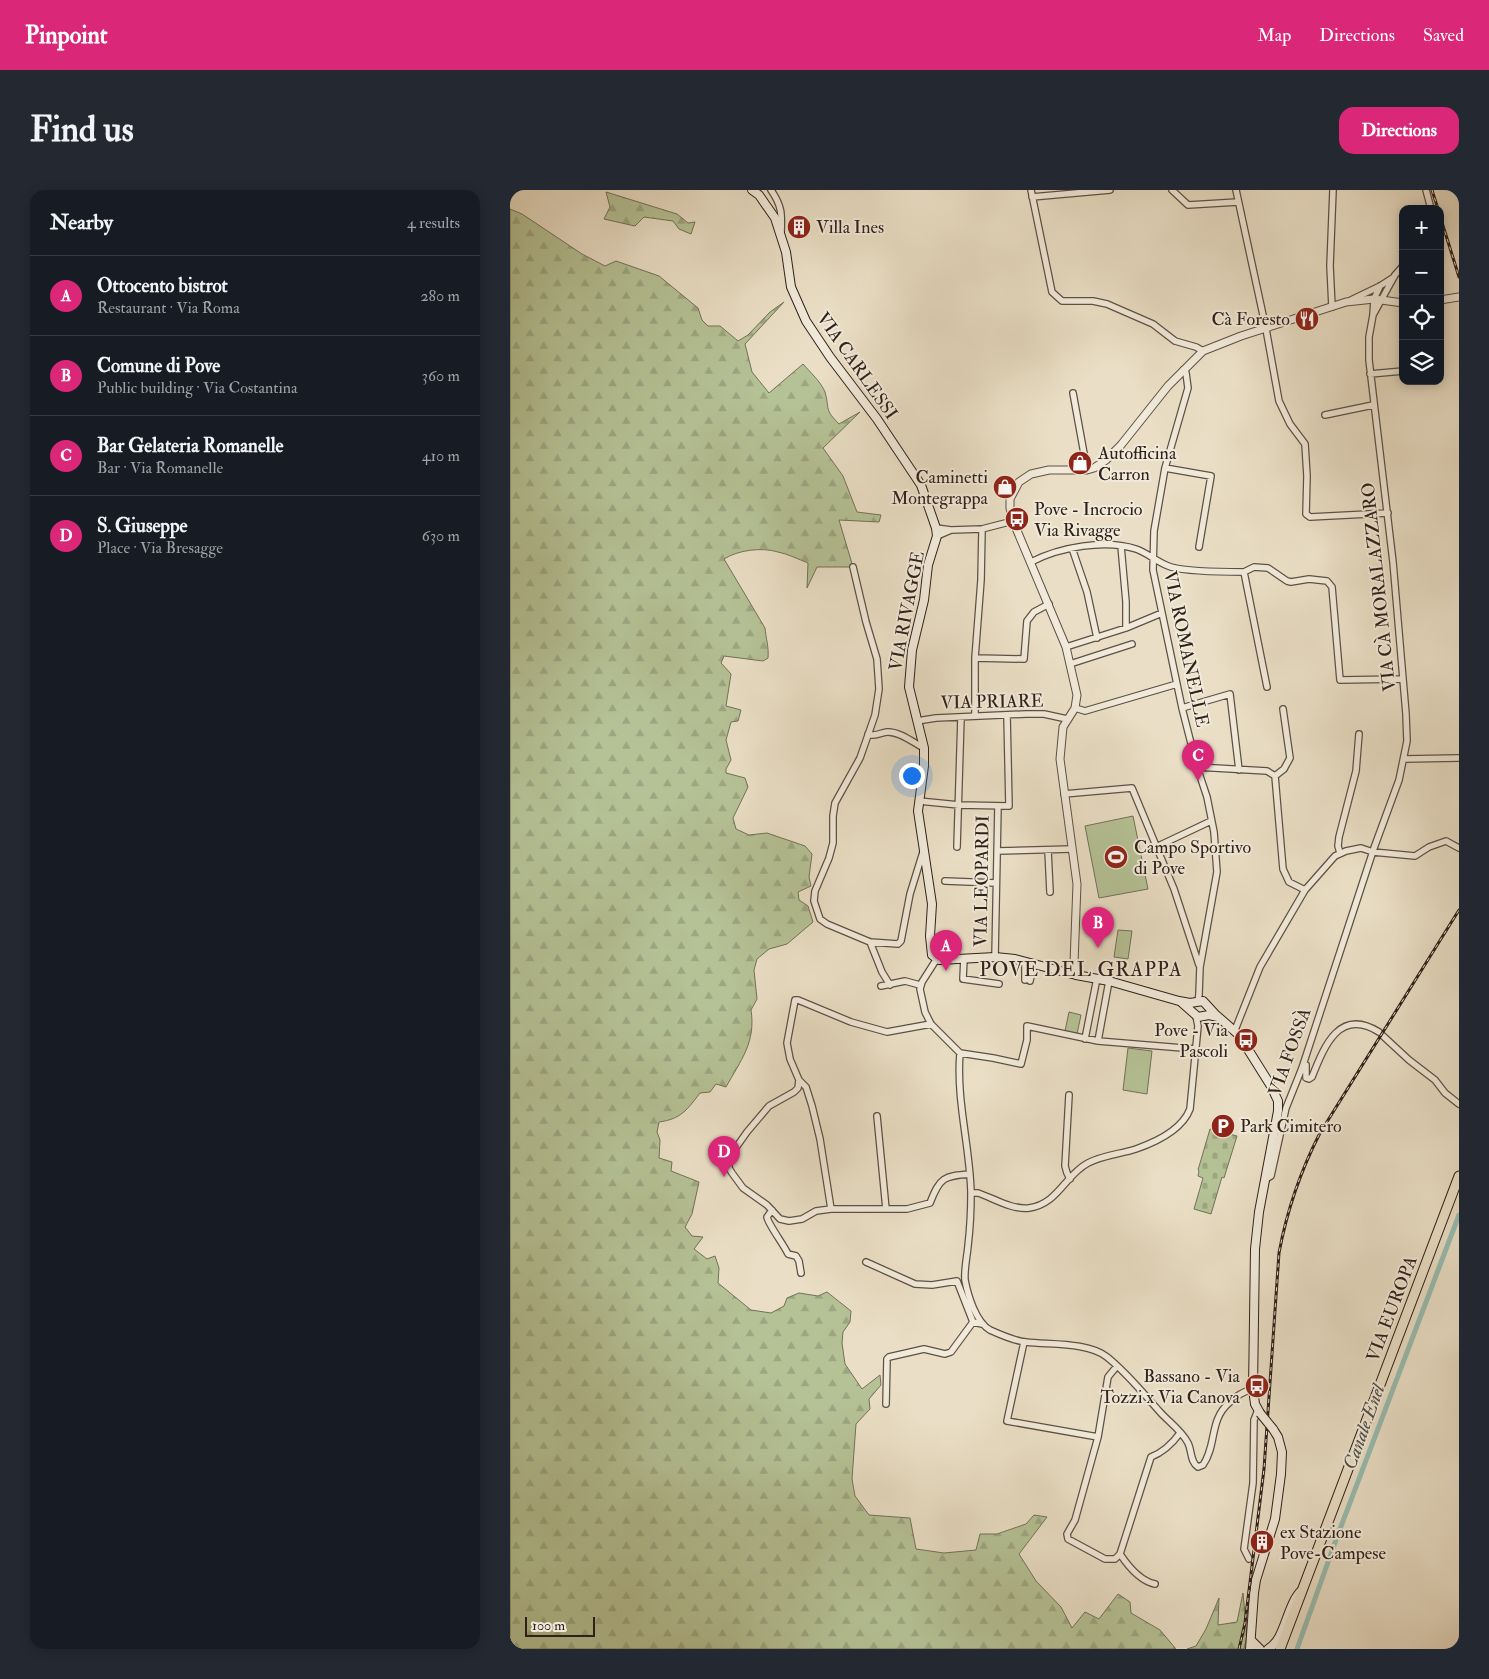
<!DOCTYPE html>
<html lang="en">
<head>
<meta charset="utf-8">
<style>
  :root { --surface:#171b24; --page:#242831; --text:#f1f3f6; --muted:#9ea1a6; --line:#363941; --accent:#db2777 }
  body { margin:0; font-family:"IM FELL Double Pica",serif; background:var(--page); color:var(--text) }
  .controls { position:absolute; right:15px; top:15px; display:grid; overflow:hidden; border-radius:10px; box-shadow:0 2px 12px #0003 }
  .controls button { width:45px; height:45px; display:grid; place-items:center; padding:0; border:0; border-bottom:1px solid var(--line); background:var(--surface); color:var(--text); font:25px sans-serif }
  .scale { position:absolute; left:15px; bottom:12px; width:70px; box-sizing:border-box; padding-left:5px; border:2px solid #2f2019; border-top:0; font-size:14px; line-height:18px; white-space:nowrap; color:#2f2019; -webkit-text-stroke:4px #f1eada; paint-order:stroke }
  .you { position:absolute; left:401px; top:585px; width:18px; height:18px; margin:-12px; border:4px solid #fff; border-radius:50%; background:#1a73e8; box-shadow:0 0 0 8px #1a73e833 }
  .badge { display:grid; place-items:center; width:32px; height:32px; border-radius:50%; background:var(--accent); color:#fff; font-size:16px; font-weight:700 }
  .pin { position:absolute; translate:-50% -41px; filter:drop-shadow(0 1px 2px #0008) }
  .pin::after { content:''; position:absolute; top:26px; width:18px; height:15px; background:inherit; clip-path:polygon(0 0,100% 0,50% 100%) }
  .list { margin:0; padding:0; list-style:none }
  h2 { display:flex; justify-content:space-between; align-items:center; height:65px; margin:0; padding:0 20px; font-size:21px }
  h2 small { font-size:16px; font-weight:400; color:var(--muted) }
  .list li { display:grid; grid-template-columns:32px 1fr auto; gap:15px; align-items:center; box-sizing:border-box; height:80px; padding:0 20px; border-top:1px solid var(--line) }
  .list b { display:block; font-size:19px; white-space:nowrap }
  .list p { margin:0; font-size:16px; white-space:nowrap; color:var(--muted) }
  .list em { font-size:16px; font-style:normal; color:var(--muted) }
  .icon { flex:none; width:28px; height:28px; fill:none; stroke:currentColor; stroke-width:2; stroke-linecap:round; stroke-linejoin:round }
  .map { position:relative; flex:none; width:949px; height:1459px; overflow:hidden; border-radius:15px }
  header { display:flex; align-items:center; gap:30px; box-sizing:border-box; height:70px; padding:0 25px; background:var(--accent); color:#fff }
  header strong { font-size:24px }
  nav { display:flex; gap:28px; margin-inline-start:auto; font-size:18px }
  .intro { display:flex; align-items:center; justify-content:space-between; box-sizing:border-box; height:120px; padding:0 30px }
  h1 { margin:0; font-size:35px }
  .button { padding:12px 22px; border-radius:15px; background:var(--accent); color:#fff; font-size:18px; font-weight:700 }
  main { display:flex; gap:30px; padding:0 30px }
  aside { flex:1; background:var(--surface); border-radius:15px; box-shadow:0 2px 12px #0003 }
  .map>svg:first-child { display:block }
  .forest { fill:url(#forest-firs); stroke:#727158 }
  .cemetery { fill:url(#cemetery-stones); stroke:#727158 }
  .pitch { fill:#b5c296; stroke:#727158 }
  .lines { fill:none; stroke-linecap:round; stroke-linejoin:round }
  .canal { stroke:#98bdb0; stroke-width:5 }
  .minor-casing { stroke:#5e5044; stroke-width:8 }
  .tertiary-casing { stroke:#5e5044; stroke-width:9 }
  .secondary-casing { stroke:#2f2019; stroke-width:10 }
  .primary-casing { stroke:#2f2019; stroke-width:11 }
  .minor { stroke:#f1eada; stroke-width:5.5 }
  .tertiary { stroke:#f1eada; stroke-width:7 }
  .secondary { stroke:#f1eada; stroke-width:8 }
  .primary { stroke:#eadfc6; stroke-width:9 }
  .rail-casing { stroke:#2f2019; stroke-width:3 }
  .rail { stroke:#f1eada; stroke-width:1; stroke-dasharray:4; stroke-linecap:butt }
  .secondary-bridge-casing { stroke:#2f2019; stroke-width:10; stroke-linecap:butt }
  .secondary-bridge { stroke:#f1eada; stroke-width:8 }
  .labels { text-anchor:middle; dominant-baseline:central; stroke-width:4; stroke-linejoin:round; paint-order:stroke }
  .poi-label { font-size:18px; fill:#2f2019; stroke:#f1eada; text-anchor:start }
  .street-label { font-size:18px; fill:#2f2019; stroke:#f1eada }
  .water-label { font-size:19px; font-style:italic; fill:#4e4f46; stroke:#f1eada }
  .quarter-label { font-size:20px; letter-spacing:1px; fill:#2f2019; stroke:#f1eada }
</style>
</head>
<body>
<header>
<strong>Pinpoint</strong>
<nav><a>Map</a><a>Directions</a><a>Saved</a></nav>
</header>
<div class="intro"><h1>Find us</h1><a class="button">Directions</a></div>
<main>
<aside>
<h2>Nearby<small>4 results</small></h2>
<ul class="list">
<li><span class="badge">A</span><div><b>Ottocento bistrot</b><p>Restaurant · Via Roma</p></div><em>280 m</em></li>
<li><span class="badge">B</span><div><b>Comune di Pove</b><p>Public building · Via Costantina</p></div><em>360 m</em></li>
<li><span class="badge">C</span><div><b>Bar Gelateria Romanelle</b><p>Bar · Via Romanelle</p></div><em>410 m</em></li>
<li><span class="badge">D</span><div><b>S. Giuseppe</b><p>Place · Via Bresagge</p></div><em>630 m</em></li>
</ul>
</aside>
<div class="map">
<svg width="949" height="1459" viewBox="0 0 949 1459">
  <defs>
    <pattern id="forest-firs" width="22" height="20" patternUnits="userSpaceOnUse" patternTransform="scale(1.25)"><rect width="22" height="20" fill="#b5c296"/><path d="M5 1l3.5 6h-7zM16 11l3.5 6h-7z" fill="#9ca681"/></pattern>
    <pattern id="cemetery-stones" width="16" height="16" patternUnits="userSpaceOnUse" patternTransform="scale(1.25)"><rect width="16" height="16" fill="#b5c296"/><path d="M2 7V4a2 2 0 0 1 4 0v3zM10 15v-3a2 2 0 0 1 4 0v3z" fill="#9ca681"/></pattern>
  </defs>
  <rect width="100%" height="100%" fill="#eadfc6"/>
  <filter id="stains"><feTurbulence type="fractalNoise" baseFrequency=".004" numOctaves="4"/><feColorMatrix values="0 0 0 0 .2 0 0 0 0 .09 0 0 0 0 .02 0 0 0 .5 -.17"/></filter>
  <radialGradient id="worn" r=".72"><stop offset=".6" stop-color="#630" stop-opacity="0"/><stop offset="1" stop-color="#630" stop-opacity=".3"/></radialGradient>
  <!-- forest -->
  <path class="forest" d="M96 2 167 24 178 33 185 32 181 44 169 39 163 31 134 27 125 36 94 29 100 17Z
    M0 19 12 24 72 64 95 76 106 71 149 86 188 118 192 130 198 136H210L228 151 238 145 260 122 274 112 235 154 242 182 259 203 293 174C300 182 311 192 315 202 320 220 314 219 329 234L350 222 313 258 333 286 347 322 371 325 369 332 329 330 343 377H307L297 398 298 373C288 369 278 364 268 362 252 357 228 360 214 369L255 438C256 449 259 457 258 468L253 471 214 466 211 473 221 484 216 516 231 520 228 531 221 532 216 550 221 570 216 579V583L235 588 238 597 223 628 226 639 239 645 257 643 295 656 302 664 299 687 301 696 288 702 289 710 298 716 303 732 277 754 259 759 247 769 244 780 247 809 241 820C246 852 231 870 216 897L206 894 200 902 190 903C177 920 171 929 149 932L147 942 150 950 149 968 162 972 161 981 189 992 182 1024 175 1037 182 1046 193 1047 184 1059 197 1069 205 1066 209 1078 208 1093 241 1120 261 1123 274 1116 277 1108 289 1103 308 1106 317 1102 341 1121 340 1132 333 1142 332 1153 335 1174 352 1199 370 1185 371 1195 359 1209 360 1219 346 1234 342 1289 345 1306 359 1325 400 1328 406 1359 434 1363 466 1360 470 1344H487L516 1334 524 1325 537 1327 509 1364 526 1391 551 1417 562 1438 575 1422 589 1429 608 1404 620 1412 621 1423 650 1440 666 1459H0Z
    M733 1403 737 1445 734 1459H677L686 1456 696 1439 709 1408 708 1435 727 1432Z"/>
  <!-- cemetery -->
  <path class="cemetery" d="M700 939 727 946 714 988 712 987 701 1024 684 1019 693 988 688 986 689 981 688 980Z"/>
  <!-- pitch -->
  <path class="pitch" d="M623 626 638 699 589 708 575 636Z
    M608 740 622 741 618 769 604 767Z
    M559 822 571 825 567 844 555 841Z
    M618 858 642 861 637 904 613 900Z"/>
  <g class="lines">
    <!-- canal -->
    <path class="canal" d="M787 1459 827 1347 949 1025"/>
    <!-- minor casing -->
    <g class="minor-casing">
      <path id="minor" d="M261 0C272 16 272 24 271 43
        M521 0 542 102 552 111H583L597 114 643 134 665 151 686 157 693 161
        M662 0 678 15 728 12
        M726 0 756 139 769 211 780 234 795 254 797 286 796 324 800 327 878 323
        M916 0 921 19
        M522 7 600 0
        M841 110 870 96 884 87
        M822 117 820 76 823 0
        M863 125 885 85 893 76
        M673 180 676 183 678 198 655 278 644 341 643 380 672 518 687 577 697 607 704 642 707 682 690 777 689 804 688 812
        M860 184 893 181
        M563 203 577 280
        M815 225 863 215
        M655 278 701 286 689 357
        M426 338 441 340 427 346
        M441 340 472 339 503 331
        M611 356 616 412V438
        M562 358 577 402 587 448
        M521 372C550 357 595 349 626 359 638 363 648 373 661 377 680 382 713 382 734 382
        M343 377 356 432 367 469 369 499 365 525 350 568 325 613 323 626V653L319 668 305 701 304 711 310 729 317 734 360 752 388 754 391 751 400 704 413 662
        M734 382 744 377 758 378 777 391 781 392 799 389 817 391 822 397 830 490 893 489
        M734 382 757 497
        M556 457 616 438 652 423
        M465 468 514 469 517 431 524 422 539 414
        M560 474 622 454
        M565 518 575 521 667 494
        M672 518 720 504 729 580
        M465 526V468L471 390 472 339
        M407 531 426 528 516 524H534L557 529
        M358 544C366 547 369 543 377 542 389 541 404 553 414 558
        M894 569 949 568
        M687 577 757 581 765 586 773 679 779 692 795 700
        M765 586 774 579 780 568 773 519
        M554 604 622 598 664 699 689 775
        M409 611 449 615 499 616 497 525
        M447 657 451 527
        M646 657 701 631
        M538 660 540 702
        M487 661 562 659
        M830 663 828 656 829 647 846 581 849 544
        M435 691 486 693
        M360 752 372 782 380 795
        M485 767 488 616
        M454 768 453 789 489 794
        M426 770 412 792 410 799 415 822 421 834 450 863 483 868 511 874 517 850V836L588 851 685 859
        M515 790V771
        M520 791 524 773
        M371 796 395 791 410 795
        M421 834 377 842 341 832 288 810H285L277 853 280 869 289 890 288 898 284 902 259 916 237 942 225 959 219 972V978L222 983 233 998 257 1015 270 1029 279 1031 292 1029 306 1021 321 1019H397L420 1013C430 987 434 986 460 984
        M725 840 750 777 795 700 825 666 836 661 851 658 863 662 905 666 919 657 936 651 949 658
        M872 845 899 870 925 890 935 903 949 914
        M575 849 587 788
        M588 851 599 791
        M450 863C446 911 460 956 461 1003 461 1021 460 1039 458 1056 457 1067 454 1080 455 1090 458 1106 466 1132 480 1140 491 1145 505 1151 516 1152 540 1155 578 1152 597 1167 617 1183 633 1203 650 1222 659 1232 672 1241 678 1253 682 1261 680 1272 688 1277L693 1275C707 1255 699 1230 719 1213 728 1205 732 1202 743 1199
        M796 875V888L799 889 802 887C814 857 829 817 869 842
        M289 890 296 897 302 916 310 949 321 1019
        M559 905 555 976 557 983 560 989
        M367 926 376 1019
        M756 989 761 986 776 918 792 878 864 658 889 590 897 551 896 524 883 372 859 170V147L863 125 864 109 870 96
        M461 1003H468C483 1008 502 1020 519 1018 548 1014 555 985 578 973 593 965 611 964 626 959 646 952 672 940 680 919L688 836 686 826
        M262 1020 257 1027C258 1034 274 1055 278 1064L286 1066 289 1071 291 1083
        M356 1072 405 1094 422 1095 447 1091 463 1132 472 1134
        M514 1152 497 1231 588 1247
        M607 1176 598 1187 588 1247 565 1330 557 1344 558 1349 595 1369H605L610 1364 641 1267C654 1262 662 1254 670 1243
        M376 1214 377 1169 379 1167 414 1159 435 1164 441 1162 463 1132
        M610 1364C618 1376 630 1391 645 1394
        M739 1369 734 1359 743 1293 744 1230 748 1220"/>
    </g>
    <!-- tertiary casing -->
    <g class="tertiary-casing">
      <path id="tertiary" d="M930 110 949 107
        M566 785 564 773 567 694 550 569 553 537 565 518 567 505 556 457 503 331 500 318V309L509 292 521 284 539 280H577L584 278 596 270 611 255 658 196 693 161 731 146 836 112 864 109 893 113"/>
    </g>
    <!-- secondary casing -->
    <g class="secondary-casing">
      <path id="secondary" d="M242 0 249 5 265 28 276 62 281 97 296 131 320 167 367 229 411 295 426 338 427 346 418 375 414 410 402 460 399 497 414 558V576L408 621 422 714 420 746 422 765 429 770 485 767 505 769 566 785 599 791 669 811 680 813 693 811 705 824 729 845 761 896 768 911V921L749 1022 745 1059 743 1199 745 1214 750 1223
        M671 812 688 827 699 825 708 827
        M742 1451 750 1459
        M740 1459 744 1403 746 1390 765 1329 771 1284 772 1262 768 1247 763 1239
        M758 1459C776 1449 776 1415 792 1400"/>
    </g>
    <!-- primary casing -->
    <g class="primary-casing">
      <path id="primary" d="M770 1459 949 986"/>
    </g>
    <!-- minor -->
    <use href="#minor" class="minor"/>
    <!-- tertiary -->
    <use href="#tertiary" class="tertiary"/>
    <!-- secondary -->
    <use href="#secondary" class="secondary"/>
    <!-- primary -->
    <use href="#primary" class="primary"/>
    <!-- rail casing -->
    <g class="rail-casing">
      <path id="rail" d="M922 0 928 19
        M930 26 949 87
        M729 1459 735 1433 754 1279 769 1063C777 1020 790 982 810 943L949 720"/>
    </g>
    <!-- rail -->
    <use href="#rail" class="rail"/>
    <!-- secondary-bridge casing -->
    <g class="secondary-bridge-casing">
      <path id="secondary-bridge" d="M750 1223 763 1239"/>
    </g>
    <!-- secondary-bridge -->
    <use href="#secondary-bridge" class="secondary-bridge"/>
  </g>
  <!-- icons -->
  <defs>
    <g id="building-disc" transform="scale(1.25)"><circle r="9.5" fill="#8f2418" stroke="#f1eada"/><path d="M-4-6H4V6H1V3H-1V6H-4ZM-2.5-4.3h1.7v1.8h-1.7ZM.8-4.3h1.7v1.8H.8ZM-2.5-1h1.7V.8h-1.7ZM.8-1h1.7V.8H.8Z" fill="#fff"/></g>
    <g id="restaurant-disc" transform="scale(1.25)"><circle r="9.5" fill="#8f2418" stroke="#f1eada"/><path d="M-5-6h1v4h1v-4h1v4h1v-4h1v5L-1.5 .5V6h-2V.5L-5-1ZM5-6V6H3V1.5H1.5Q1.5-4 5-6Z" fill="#fff"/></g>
    <g id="shop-disc" transform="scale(1.25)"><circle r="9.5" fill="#8f2418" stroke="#f1eada"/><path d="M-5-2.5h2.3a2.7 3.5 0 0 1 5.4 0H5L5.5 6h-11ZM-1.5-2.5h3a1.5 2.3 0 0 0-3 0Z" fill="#fff"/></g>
    <g id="bus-disc" transform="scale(1.25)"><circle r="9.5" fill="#8f2418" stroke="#f1eada"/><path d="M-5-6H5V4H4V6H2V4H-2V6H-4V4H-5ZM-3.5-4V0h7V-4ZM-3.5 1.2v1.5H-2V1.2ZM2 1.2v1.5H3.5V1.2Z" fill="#fff"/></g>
    <g id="stadium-disc" transform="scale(1.25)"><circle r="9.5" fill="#8f2418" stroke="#f1eada"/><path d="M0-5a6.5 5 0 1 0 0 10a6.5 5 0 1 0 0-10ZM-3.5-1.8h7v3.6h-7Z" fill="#fff"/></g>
    <g id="parking-disc" transform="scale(1.25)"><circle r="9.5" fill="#8f2418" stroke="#f1eada"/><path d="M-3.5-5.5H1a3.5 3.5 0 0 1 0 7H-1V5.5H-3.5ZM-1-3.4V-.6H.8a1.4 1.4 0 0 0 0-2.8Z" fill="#fff"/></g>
  </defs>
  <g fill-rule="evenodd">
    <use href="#building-disc" x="289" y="37"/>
    <use href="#restaurant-disc" x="797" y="129"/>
    <use href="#shop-disc" x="570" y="273"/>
    <use href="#shop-disc" x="495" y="297"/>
    <use href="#bus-disc" x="507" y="329"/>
    <use href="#stadium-disc" x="606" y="667"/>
    <use href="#bus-disc" x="736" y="850"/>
    <use href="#parking-disc" x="713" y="936"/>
    <use href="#bus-disc" x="747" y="1196"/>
    <use href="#building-disc" x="752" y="1352"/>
  </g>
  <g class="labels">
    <!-- poi labels -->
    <g class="poi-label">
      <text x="306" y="37">Villa Ines</text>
      <text x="780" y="129" text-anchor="end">Cà Foresto</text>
      <text x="588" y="263">Autofficina<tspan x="588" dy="21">Carron</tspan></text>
      <text x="478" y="287" text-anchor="end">Caminetti<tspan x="478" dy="21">Montegrappa</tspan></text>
      <text x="524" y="319">Pove - Incrocio<tspan x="524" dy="21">Via Rivagge</tspan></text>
      <text x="624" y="657">Campo Sportivo<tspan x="624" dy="21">di Pove</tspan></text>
      <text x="718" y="840" text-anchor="end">Pove - Via<tspan x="718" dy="21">Pascoli</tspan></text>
      <text x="730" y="936">Park Cimitero</text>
      <text x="730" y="1186" text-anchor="end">Bassano - Via<tspan x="730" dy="21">Tozzi x Via Canova</tspan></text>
      <text x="770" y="1342">ex Stazione<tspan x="770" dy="21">Pove-Campese</tspan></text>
    </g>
    <!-- street labels -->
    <g class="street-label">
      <text transform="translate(347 176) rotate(55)">VIA CARLESSI</text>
      <text transform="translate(869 397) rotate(-96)">VIA CÀ MORALAZZARO</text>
      <text transform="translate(397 421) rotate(-79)">VIA RIVAGGE</text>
      <text transform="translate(676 459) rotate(78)">VIA ROMANELLE</text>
      <text transform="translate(482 512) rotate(-1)">VIA PRIARE</text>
      <text transform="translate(472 691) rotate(-89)">VIA LEOPARDI</text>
      <text transform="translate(780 862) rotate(-70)">VIA FOSSÀ</text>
      <text transform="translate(882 1119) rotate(-69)">VIA EUROPA</text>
    </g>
    <!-- water labels -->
    <g class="water-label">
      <text transform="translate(854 1237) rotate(-70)">Canale Enel</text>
    </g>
    <!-- quarter labels -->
    <g class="quarter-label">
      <text x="571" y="779">POVE DEL GRAPPA</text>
    </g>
  </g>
  <rect width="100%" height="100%" filter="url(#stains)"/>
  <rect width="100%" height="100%" fill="url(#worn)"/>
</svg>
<div class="controls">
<button>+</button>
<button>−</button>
<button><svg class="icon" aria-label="locate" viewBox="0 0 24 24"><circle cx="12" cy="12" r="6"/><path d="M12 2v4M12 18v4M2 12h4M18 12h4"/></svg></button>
<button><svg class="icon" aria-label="layers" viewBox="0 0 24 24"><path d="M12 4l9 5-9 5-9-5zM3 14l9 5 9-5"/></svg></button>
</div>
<div class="scale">100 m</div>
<div class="you"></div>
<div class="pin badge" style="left:436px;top:781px">A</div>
<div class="pin badge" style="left:588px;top:758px">B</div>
<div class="pin badge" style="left:688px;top:591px">C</div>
<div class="pin badge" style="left:214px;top:987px">D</div>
</div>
</main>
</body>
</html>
